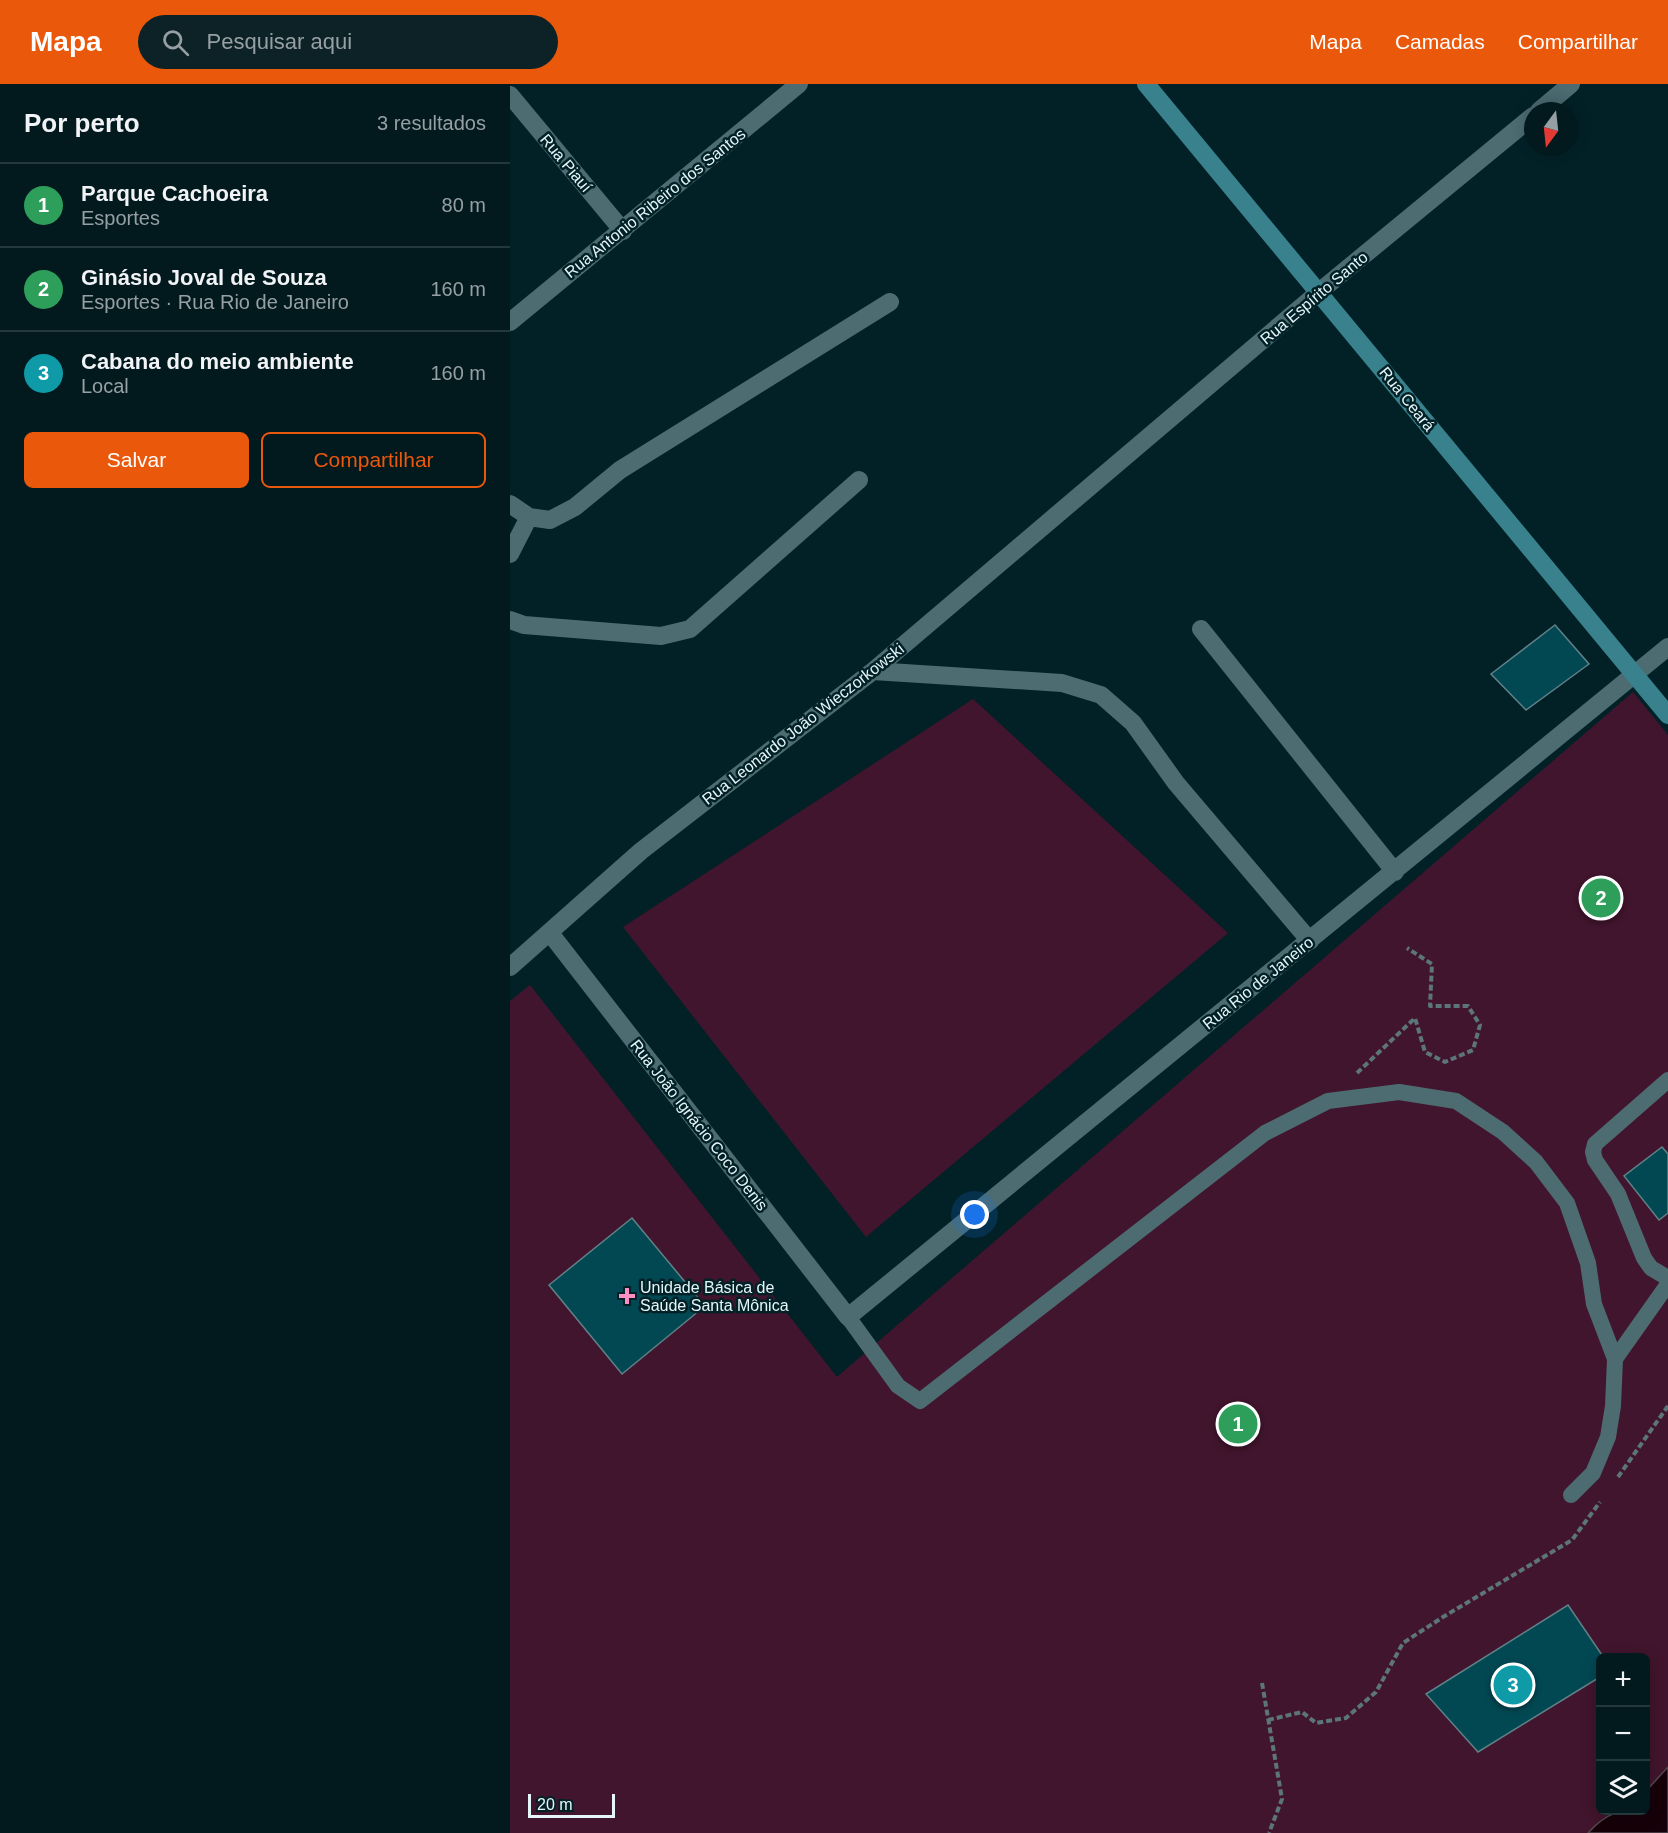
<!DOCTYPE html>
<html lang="pt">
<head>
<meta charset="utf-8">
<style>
  :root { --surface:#02191d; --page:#0c2226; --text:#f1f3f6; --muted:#96a0a4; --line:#23383b; --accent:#ea580c }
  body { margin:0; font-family:Arial,sans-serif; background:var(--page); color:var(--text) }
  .controls { position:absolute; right:18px; bottom:18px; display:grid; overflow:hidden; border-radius:9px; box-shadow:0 3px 15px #0003 }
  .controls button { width:54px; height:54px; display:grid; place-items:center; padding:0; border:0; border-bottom:2px solid var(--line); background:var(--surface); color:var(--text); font:30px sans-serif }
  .compass { position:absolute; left:1014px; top:18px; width:54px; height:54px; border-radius:50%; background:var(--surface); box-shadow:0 3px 15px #0003; rotate:195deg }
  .scale { position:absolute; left:18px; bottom:15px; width:87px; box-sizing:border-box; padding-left:6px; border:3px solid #e5f6fa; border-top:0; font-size:16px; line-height:21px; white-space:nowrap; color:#e5f6fa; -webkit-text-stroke:4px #022127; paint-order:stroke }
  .you { position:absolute; left:465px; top:1131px; width:21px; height:21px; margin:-15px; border:4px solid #fff; border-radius:50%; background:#1a73e8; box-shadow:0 0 0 9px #1a73e833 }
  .badge { display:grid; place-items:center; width:39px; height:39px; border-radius:50%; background:var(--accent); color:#fff; font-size:20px; font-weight:700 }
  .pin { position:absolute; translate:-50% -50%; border:3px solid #fff; box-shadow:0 2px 6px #0006 }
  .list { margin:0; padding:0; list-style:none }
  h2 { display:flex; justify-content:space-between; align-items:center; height:78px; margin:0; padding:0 24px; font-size:26px }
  h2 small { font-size:20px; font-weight:400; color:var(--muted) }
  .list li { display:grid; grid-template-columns:39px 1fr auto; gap:18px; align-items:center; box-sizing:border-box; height:84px; padding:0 24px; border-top:2px solid var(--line) }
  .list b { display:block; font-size:22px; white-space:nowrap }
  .list p { margin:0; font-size:20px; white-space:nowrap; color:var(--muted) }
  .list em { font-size:20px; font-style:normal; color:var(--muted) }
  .actions { display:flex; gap:12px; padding:18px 24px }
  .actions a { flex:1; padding:14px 0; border:2px solid var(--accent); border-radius:9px; text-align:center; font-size:21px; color:var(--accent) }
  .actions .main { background:var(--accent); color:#fff }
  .icon { flex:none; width:33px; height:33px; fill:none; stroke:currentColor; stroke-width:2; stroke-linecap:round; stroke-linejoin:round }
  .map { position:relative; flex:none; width:1158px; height:1749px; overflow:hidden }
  header { display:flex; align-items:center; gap:36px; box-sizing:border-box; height:84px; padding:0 30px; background:var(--accent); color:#fff }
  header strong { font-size:28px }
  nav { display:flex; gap:33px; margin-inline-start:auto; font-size:21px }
  .search { width:420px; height:54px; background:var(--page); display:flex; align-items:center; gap:15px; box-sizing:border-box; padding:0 21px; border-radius:33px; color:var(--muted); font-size:22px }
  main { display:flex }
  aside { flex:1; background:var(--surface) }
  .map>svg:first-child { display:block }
  .green { fill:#41152d; fill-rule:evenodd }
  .water { fill:#160009; stroke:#544a51; stroke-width:1.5 }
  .building { fill:#024853; stroke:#608187; stroke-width:1.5 }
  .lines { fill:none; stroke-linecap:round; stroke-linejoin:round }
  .path { stroke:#5c757b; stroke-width:4; stroke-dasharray:6 3; stroke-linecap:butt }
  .lane { stroke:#4c6c72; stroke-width:16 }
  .street { stroke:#4c6c72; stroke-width:18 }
  .secondary { stroke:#39818c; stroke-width:18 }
  .poi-dot { fill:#fb8fc5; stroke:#022127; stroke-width:2 }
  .labels { text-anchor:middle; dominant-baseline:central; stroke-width:5; stroke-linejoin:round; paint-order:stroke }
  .street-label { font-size:16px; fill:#e5f6fa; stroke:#022127 }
  .poi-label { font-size:16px; fill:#e5f6fa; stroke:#022127; text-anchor:start }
</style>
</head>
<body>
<header>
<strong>Mapa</strong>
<div class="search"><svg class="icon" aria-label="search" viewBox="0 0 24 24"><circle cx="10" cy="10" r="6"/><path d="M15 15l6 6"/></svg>Pesquisar aqui</div>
<nav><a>Mapa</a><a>Camadas</a><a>Compartilhar</a></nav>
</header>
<main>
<aside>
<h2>Por perto<small>3 resultados</small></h2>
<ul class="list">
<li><span class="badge" style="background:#2e9e5b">1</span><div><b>Parque Cachoeira</b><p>Esportes</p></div><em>80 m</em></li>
<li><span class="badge" style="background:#2e9e5b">2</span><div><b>Ginásio Joval de Souza</b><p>Esportes · Rua Rio de Janeiro</p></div><em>160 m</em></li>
<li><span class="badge" style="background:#0f9aa8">3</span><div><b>Cabana do meio ambiente</b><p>Local</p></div><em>160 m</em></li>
</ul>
<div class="actions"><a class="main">Salvar</a><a>Compartilhar</a></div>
</aside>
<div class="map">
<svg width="1158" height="1749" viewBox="0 0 1158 1749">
  <rect width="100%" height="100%" fill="#022127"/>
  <!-- green -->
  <path class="green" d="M1123 608 1158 651V1749H0V917L20 901 327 1293ZM1090 1574H1136V1726H1090Z
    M463 615 718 849 356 1153 113 843Z"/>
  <!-- water -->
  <path class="water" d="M1158 1683V1749H1078C1097 1728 1109 1726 1136 1726V1707Z"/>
  <!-- building -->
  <path class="building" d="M1045 541 1079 580 1016 626 981 590Z
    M1152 1063 1158 1070V1129L1149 1136 1114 1092Z
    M122 1134 195 1222 112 1290 39 1201Z
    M1058 1521 1094 1574H1090V1593L968 1668 916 1610Z"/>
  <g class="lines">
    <!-- path -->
    <path class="path" d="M847 989 905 934 915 968 935 978 963 966 970 941 958 922H920L922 880 897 864
      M1108 1393 1158 1322
      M752 1599 772 1715 759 1749
      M758 1636 792 1628 806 1639 836 1634 866 1608 893 1559 933 1533 1062 1456 1090 1418"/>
    <!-- lane -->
    <path class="lane" d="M1158 996 1085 1060 1083 1068 1085 1076 1108 1110 1134 1174 1141 1184 1158 1194
      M338 1233 388 1302 410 1317 755 1049 818 1017 889 1008 946 1017 993 1048 1026 1078 1057 1119 1078 1179 1084 1220 1105 1275 1103 1322 1098 1353 1083 1389 1061 1411
      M1105 1275 1158 1200"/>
    <!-- street -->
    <path class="street" d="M0 11 113 147
      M1029 27 1061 0
      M0 238 289 0
      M0 420 19 433 40 436 65 423 110 386 380 218
      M0 470 19 433
      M0 536 14 541 151 552 180 545 349 396
      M691 545 885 788
      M363 587 552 599 591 611 623 639 666 699 800 857
      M40 849 338 1233 1158 563
      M0 883 131 767 363 587 809 208 1023 32"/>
    <!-- secondary -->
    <path class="secondary" d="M636 0 1158 631"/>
  </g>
  <!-- markers -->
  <path class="poi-dot" d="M114 1203h6v6h6v6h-6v6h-6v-6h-6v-6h6z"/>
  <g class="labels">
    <!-- street labels -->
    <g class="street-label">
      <text transform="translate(56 79) rotate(50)">Rua Piauí</text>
      <text transform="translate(145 119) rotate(-39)">Rua Antonio Ribeiro dos Santos</text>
      <text transform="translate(804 214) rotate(-40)">Rua Espírito Santo</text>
      <text transform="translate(897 315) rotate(51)">Rua Ceará</text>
      <text transform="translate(293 640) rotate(-38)">Rua Leonardo João Wieczorkowski</text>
      <text transform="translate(748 899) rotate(-39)">Rua Rio de Janeiro</text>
      <text transform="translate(189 1041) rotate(52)">Rua João Ignácio Coco Denis</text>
    </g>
    <!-- poi labels -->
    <g class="poi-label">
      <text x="130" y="1203">Unidade Básica de<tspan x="130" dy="18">Saúde Santa Mônica</tspan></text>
    </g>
  </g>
</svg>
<div class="controls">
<button>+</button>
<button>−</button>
<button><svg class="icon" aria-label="layers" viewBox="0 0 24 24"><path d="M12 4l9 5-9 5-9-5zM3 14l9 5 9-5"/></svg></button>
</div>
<svg class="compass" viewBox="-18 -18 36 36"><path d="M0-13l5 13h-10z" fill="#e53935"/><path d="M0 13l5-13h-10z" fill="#96a0a4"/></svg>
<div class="scale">20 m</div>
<div class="you"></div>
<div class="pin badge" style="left:728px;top:1340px;background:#2e9e5b">1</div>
<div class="pin badge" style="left:1091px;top:814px;background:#2e9e5b">2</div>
<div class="pin badge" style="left:1003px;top:1601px;background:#0f9aa8">3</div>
</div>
</main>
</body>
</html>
